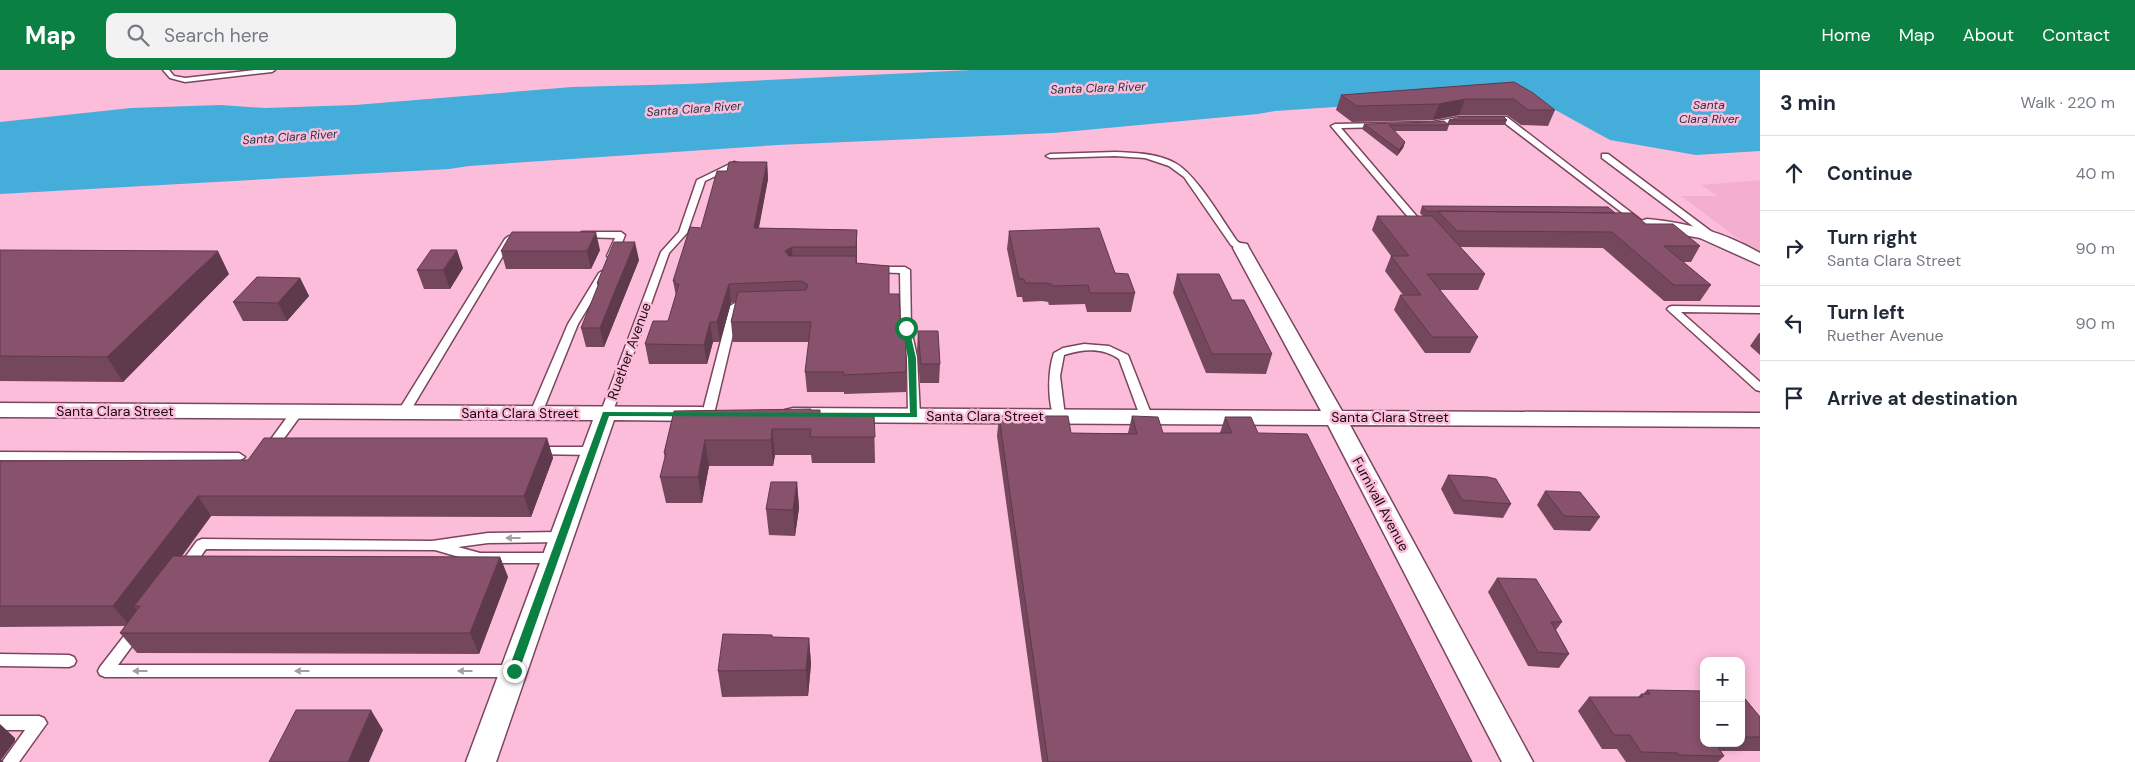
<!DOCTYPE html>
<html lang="en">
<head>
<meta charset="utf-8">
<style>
  :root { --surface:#fff; --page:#f2f2f3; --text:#1f2937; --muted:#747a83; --line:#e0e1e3; --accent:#0b8043 }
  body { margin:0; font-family:"DM Sans",sans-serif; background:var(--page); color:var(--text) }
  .controls { position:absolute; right:15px; bottom:15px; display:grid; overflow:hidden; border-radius:10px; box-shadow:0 2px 12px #0003 }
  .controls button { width:45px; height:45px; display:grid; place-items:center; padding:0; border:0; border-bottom:1px solid var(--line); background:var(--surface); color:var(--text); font:25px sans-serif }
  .stop { position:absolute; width:15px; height:15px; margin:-11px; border:4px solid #0b8043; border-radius:50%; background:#fff }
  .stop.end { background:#0b8043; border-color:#fff; box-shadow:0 1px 5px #0008 }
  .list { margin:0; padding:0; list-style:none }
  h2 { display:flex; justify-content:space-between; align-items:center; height:65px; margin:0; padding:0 20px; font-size:21px }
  h2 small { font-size:16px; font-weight:400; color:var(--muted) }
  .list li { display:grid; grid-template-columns:32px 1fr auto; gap:15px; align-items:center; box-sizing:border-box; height:75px; padding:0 20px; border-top:1px solid var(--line) }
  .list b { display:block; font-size:19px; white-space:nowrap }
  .list p { margin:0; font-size:16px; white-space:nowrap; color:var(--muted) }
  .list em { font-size:16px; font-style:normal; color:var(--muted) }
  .icon { flex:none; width:28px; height:28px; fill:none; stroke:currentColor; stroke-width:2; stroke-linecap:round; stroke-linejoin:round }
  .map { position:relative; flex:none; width:1760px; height:692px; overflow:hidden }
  header { display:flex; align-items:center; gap:30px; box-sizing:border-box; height:70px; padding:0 25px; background:var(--accent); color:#fff }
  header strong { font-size:24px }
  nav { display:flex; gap:28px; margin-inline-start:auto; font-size:18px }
  .search { width:350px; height:45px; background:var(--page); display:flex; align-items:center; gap:12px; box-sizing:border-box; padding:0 18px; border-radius:10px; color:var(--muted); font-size:19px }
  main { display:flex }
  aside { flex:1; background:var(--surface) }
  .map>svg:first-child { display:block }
  .built { fill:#f4afcf }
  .water { fill:#44adda }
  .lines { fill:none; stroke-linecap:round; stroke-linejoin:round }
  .lane-casing { stroke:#7a455f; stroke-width:3 }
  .street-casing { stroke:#7a455f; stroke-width:3 }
  .lane { fill:#fff; fill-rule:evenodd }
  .street { fill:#fff; fill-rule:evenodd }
  .wall { fill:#75475d }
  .shaded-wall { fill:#5f394c }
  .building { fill:#88526c; stroke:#5f394c }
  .oneway { fill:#a59da1 }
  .route { fill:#0b8043 }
  .labels { text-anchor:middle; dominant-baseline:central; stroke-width:5; stroke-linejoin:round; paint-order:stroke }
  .far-water-label { font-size:12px; font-style:italic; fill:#203742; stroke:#fcbdda }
  .street-label { font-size:14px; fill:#1f0a15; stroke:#fcbdda }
</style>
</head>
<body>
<header>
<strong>Map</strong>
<div class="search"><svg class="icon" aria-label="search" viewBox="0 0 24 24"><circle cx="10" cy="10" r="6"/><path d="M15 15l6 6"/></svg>Search here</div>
<nav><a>Home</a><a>Map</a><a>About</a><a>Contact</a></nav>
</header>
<main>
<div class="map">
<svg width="1760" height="692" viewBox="0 0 1760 692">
  <rect width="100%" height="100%" fill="#fcbdda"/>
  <!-- built -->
  <path class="built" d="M1760 110V185L1681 126H1718L1701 115Z"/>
  <!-- water -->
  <path class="water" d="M972 0H1760V81L1696 85 1610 70 1539 31 1514 25 1275 41 1258 44 1053 63 777 75 469 96 449 99 0 124V52L131 38 221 35 265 38 355 35 572 17 687 14Z"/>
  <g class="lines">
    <!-- lane casing -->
    <g class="lane-casing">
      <path id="lane" d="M163 0H169L174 6 185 8 255 0H275L272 2 185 12 170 8Z
        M1459 47H1507L1646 154 1642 157 1414 154 1331 56 1335 54 1433 52ZM1459 51H1502L1633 151 1419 149 1341 58 1433 56Z
        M1115 82C1135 83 1157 83 1175 93 1197 105 1222 150 1237 171L1244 176V180H1238L1231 175 1184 107 1169 96 1145 88 1115 86 1050 88 1046 86 1050 84Z
        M1602 84H1608L1712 162V166H1706L1602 88Z
        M734 92 741 94 705 111 687 163 669 183 612 344 606 348 602 347 600 344 661 182 679 162 697 110Z
        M582 162H621L625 165 617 186 612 189 607 186 615 168 579 167 578 165Z
        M509 166 513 169 409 343 407 346H399L397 343 505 169Z
        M875 197H905L910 200 911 259 917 287 920 345 918 348H910L908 345 907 287 901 259 900 203 872 202 870 200Z
        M604 200 609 203 578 254 542 343 540 346H532L530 343 568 254 599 203Z
        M735 233H749L754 236 749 239H739L714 344 708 348 702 344 730 236Z
        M1672 236 1760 237V243L1681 242 1760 312V321L1756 320 1669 241 1667 239 1669 237Z
        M1084 274 1109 276 1128 285 1152 346 1150 349 1146 350 1140 346 1119 289C1102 277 1083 279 1064 285L1060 306 1065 346 1059 350 1055 349C1047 332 1048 300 1054 283L1063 278Z
        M297 338 303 342 301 345 274 382H266L264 379 266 376 293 339Z
        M537 377H592L598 381 592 385 533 384 531 381Z
        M0 382 239 383 245 387 239 391 0 390Z
        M561 462 566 464 567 467 566 470 561 472 488 473 458 477 480 483H554L559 484 561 488 559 492 554 493H480L435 480 206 479C199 488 192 504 180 501L178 497 197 471 202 469 432 471 488 463Z
        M136 555 141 557 143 561 118 595H514L519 597 521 601 519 605 514 607H105L100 605 98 601 100 597 131 557Z
        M0 584 69 585 74 587 76 591 74 595 69 597 0 596Z
        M0 646H39L44 648 47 653 19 692H2L25 660H0Z"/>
    </g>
    <!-- street casing -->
    <g class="street-casing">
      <path id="street" d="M1647 149C1688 153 1724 162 1760 183V195L1700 168 1641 157 1639 154 1641 151Z
        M1241 173 1247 174 1249 178 1342 341 1760 343V357L1350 355 1533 692H1502L1328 355 793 352 785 350 782 345 785 340 793 338 1321 341 1233 178 1235 174Z
        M0 333 702 337 709 339 713 344 709 349 702 351 614 350 496 692H466L593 350 0 347Z"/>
    </g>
    <!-- lane -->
    <use href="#lane" class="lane"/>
    <!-- street -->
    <use href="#street" class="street"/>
  </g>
  <!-- wall -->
  <path class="wall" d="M1514 12 1555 40 1548 56 1521 55 1507 45H1459L1433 50 1352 52 1336 40 1341 25Z
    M1449 50H1507L1505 55H1449L1447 61H1394L1405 72 1403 78 1397 86 1362 59 1364 54H1447Z
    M767 92 768 109 759 158 857 160V193L889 224 901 261 906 302V322L844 324V322H807L805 302 809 272H733L731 252 736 232 731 233 720 272H713L707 294H649L645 274 668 251 676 226 673 211 701 158 727 101Z
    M1422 136 1615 143 1700 176 1691 192H1683L1711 215 1700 231H1664L1603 178 1460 177 1485 204 1478 220H1439L1478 267 1470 283H1425L1394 240 1400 225H1403L1385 201 1391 186 1372 160 1377 146H1423L1420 143Z
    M1009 161 1115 203 1135 223 1131 242H1087L1085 234 1049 235 1048 232 1042 231 1023 232 1022 227H1017L1007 179Z
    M0 180 229 204 123 312 0 311Z
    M600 180 591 199H506L501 181Z
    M639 190 604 277H586L581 258 598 217 597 213Z
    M463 198 450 219H424L417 200Z
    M1177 204 1232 230 1272 284 1266 304 1206 303 1173 223Z
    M300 208 309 226 287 251H243L233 232Z
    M918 261 940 294 939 313H920L917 280Z
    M1759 263H1760V285L1750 276Z
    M812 340 821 345H874L875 393H812L811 385H775L773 396H709L702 433H666L660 407 665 389 664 383 674 341Z
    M999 346 1071 363H1128L1132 346 1163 363H1220L1225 347 1258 363 1472 692H1042L997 366Z
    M547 368 553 388 531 447 211 446 182 486 500 487 508 507 479 584 137 583 120 563 125 556 0 557V391L248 390Z
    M1448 405 1511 434 1503 448 1454 444 1441 419Z
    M797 412 799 438 795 466 769 465 766 439Z
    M1545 421 1600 447 1590 461 1554 460 1537 435Z
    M1497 508 1562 552 1556 560 1569 584 1559 598 1528 596 1488 522Z
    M772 567 809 568 811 594 808 626 722 627 718 601Z
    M1647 620 1704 673H1741V624L1760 647V681H1720L1724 686 1718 692H1626L1617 679H1602L1578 641 1589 627H1638L1641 624H1643Z"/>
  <!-- shaded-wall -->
  <path class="shaded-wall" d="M1465 29 1459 45 1433 50 1439 34Z
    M1405 72 1403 78 1397 86 1399 80Z
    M767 92 768 109 755 176 754 158Z
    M857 160V178L856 196V177Z
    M596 162 600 180 591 199 587 181Z
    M635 172 639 190 604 277 600 258Z
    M792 177 793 195 785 181Z
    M457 180 463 198 450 219 443 200Z
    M218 181 229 204 123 312 107 287Z
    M300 208 309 226 287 251 278 233Z
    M729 214 731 233 720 272 717 252Z
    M710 252 713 272 707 294 704 275Z
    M772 359 775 385 773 396 771 370Z
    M547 368 553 388 531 447 524 426Z
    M705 370 709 396 702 433 698 407Z
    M797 412 799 438 795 466 793 440Z
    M198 426 211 446 143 539 140 536H134L139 543 130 556 113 536Z
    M500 487 508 507 479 584 470 563Z
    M809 568 811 594 808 626 806 600Z
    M371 640 383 660 369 692H348Z
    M0 654 15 668V671L1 690 4 692H0Z"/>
  <!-- building -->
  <path class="building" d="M1514 12 1533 23 1555 40H1528L1514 29H1465L1439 34 1357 36 1341 25Z
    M1461 47H1504L1507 50H1449Z
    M1444 51 1449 55H1389L1405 72 1399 80 1364 54 1435 52Z
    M729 92H767L754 158 857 160 856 177H792L785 181 789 186H856V193L889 196V224H899L901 261H904L906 268V302L843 305 844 302H805L811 252H731L738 222 806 220 808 215 802 211 729 214 717 252H710L704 275 645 274 653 251H668L679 214H675V211H673L690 157 701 158 717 101H727Z
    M1422 136 1608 137 1615 143 1426 141Z
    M1438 141 1632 143 1646 154H1673L1700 176H1664L1711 215H1674L1612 162 1457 161Z
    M1377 146H1432L1485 204H1427L1478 267H1432L1400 225H1421L1391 186H1409Z
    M1099 158 1115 203 1128 204 1135 223H1090L1088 215 1051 216V214L1045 213H1025L1024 209H1019L1009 161Z
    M512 162H596L587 181H501Z
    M614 172H635L600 258H581L599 213H597Z
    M0 180 218 181 107 287 0 286Z
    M431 180H457L443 200H417Z
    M1177 204H1219L1232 230H1244L1272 284H1212Z
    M257 207 300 208 278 233 233 232Z
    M918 261H938L940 294H921Z
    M811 339V340H820V345H874L875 367H810L811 359H772L771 370H705L698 407H660L666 383H664L674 341Z
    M999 346H1068L1071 363 1137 364 1132 346 1158 347 1163 363H1232L1225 347H1251L1258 363 1307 364 1472 692H1048Z
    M264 368H547L524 426H198L113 536H0V391L248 390Z
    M1448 405 1488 407 1496 409 1511 434 1462 430Z
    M771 412H797L793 440 766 439Z
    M1545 421 1580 422 1600 447 1564 446Z
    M173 486 500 487 470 563H120L140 536H134Z
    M1497 508 1536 509 1562 552H1551L1569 584 1538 582Z
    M723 564 772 565V567L809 568 806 600 718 601Z
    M1647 620 1704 621V673H1715L1724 686 1679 685 1678 683 1641 682 1630 665H1614L1589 627H1643L1641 624H1650Z
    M1741 624 1760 647V667H1741Z
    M296 640H371L348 692H269Z"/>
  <!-- one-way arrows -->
  <defs><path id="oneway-solid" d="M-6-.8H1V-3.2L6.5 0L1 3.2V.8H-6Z" transform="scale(1.25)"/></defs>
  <g class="oneway">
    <use href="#oneway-solid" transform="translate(513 468) rotate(180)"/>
    <use href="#oneway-solid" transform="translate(140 601) rotate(180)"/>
    <use href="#oneway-solid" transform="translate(302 601) rotate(180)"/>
    <use href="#oneway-solid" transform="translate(465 601) rotate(180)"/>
  </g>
  <!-- route -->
  <path class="route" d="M906 256 909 258 916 288 917 347 609 346 519 601 514 606 510 604 508 601 603 342 910 343 908 288 902 258Z"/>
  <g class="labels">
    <!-- far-water labels -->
    <g class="far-water-label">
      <text transform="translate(1098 18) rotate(-2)">Santa Clara River</text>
      <text x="1709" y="35">Santa<tspan x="1709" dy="14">Clara River</tspan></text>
      <text transform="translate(694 39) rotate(-4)">Santa Clara River</text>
      <text transform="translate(290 67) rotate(-4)">Santa Clara River</text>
    </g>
    <!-- street labels -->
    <g class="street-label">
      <text transform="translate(629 281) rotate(-70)">Ruether Avenue</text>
      <text x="115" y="341">Santa Clara Street</text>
      <text x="520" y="343">Santa Clara Street</text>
      <text x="985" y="346">Santa Clara Street</text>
      <text x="1390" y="347">Santa Clara Street</text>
      <text transform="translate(1381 434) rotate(62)">Furnivall Avenue</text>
    </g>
  </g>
</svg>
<div class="controls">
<button>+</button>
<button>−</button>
</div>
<div class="stop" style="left:906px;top:258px"></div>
<div class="stop end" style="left:514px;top:601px"></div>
</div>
<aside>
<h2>3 min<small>Walk · 220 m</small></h2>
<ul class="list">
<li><svg class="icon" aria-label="ahead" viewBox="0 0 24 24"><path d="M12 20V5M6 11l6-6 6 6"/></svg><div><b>Continue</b></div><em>40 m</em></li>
<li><svg class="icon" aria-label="right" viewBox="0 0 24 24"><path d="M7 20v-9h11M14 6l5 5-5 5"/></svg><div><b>Turn right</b><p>Santa Clara Street</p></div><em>90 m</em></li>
<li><svg class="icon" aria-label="left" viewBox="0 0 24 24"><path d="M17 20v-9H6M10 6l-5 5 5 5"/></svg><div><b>Turn left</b><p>Ruether Avenue</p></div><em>90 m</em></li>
<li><svg class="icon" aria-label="arrive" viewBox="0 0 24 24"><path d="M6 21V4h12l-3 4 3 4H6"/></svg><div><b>Arrive at destination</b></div></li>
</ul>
</aside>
</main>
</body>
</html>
